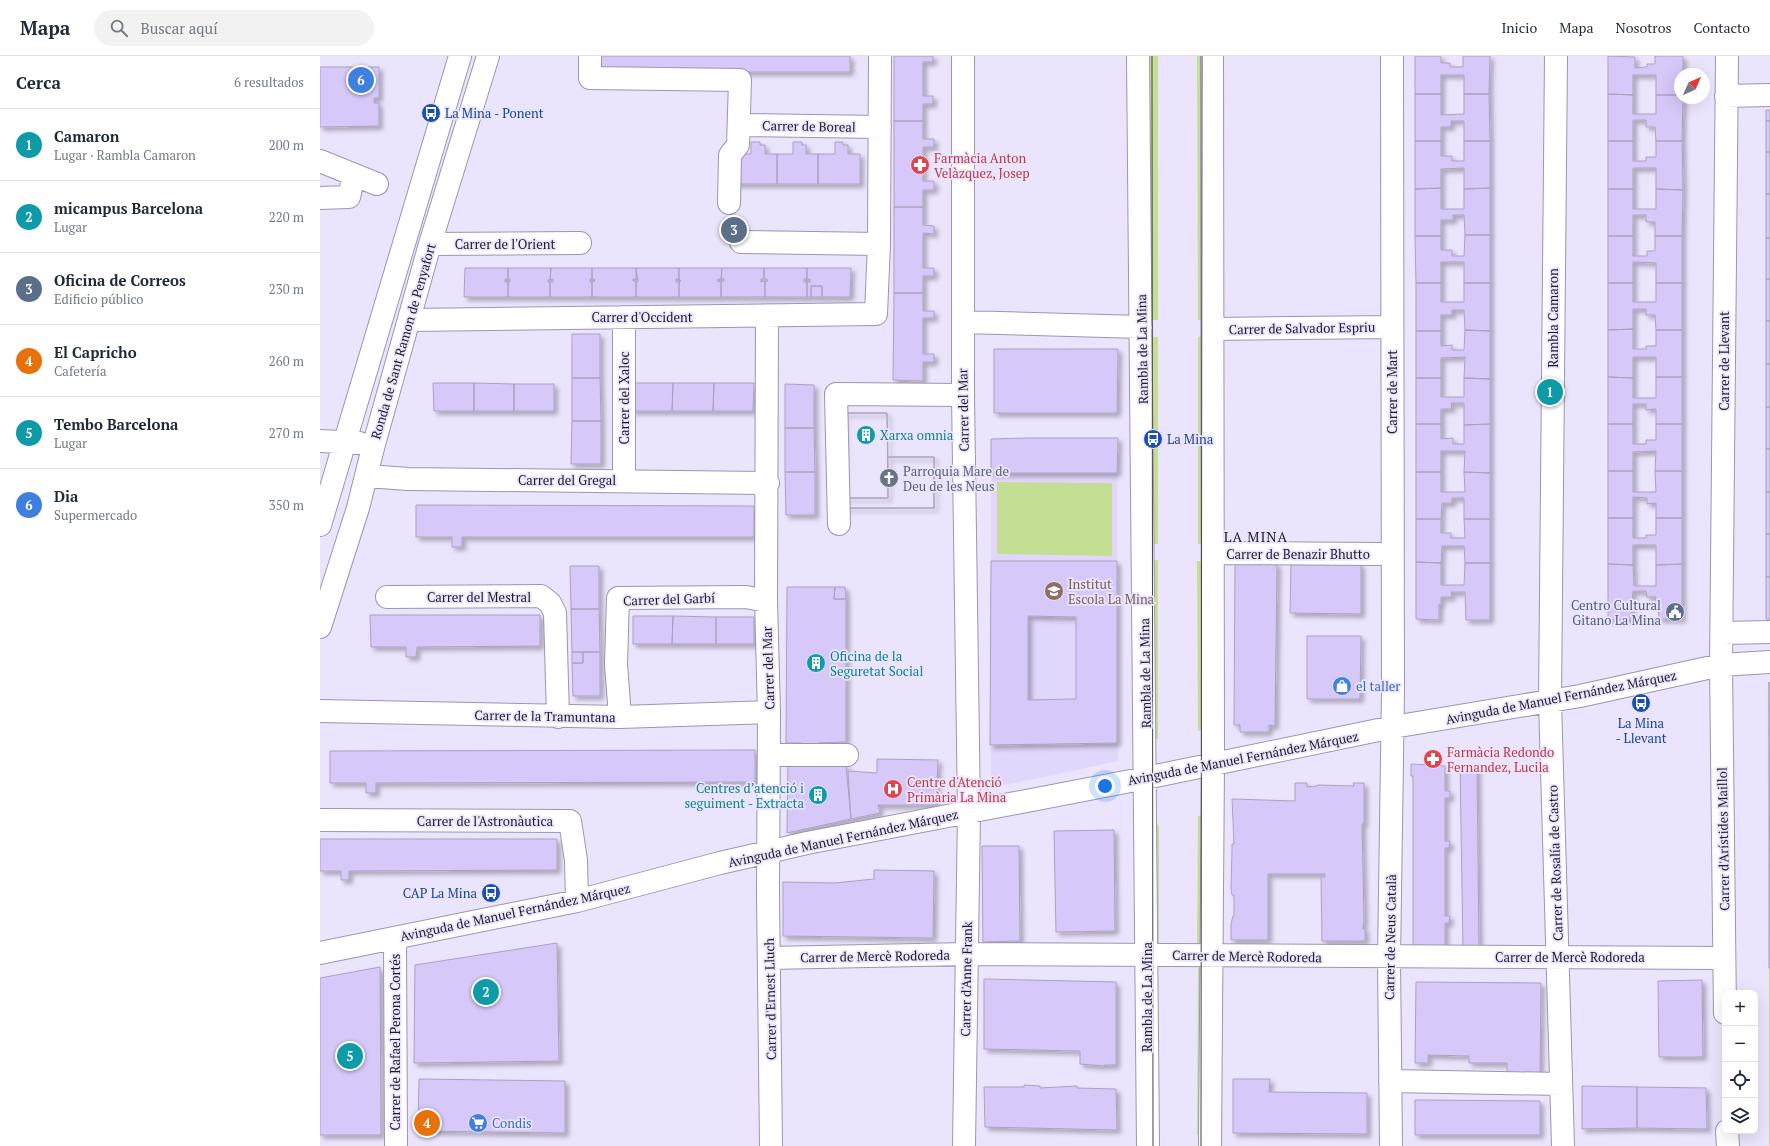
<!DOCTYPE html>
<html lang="es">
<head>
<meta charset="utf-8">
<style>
  :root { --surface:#fff; --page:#f2f2f3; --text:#1f2937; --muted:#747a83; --line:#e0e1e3; --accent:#111827 }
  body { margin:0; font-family:"PT Serif",serif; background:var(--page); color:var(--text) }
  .controls { position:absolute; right:12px; bottom:12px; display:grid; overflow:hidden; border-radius:8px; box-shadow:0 4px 16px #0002 }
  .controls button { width:36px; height:36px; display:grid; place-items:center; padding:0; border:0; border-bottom:1px solid var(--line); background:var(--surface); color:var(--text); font:20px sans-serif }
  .compass { position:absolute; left:1354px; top:12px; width:36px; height:36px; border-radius:50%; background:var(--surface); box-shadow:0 4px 16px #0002; rotate:45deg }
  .you { position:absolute; left:785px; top:730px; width:14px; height:14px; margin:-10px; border:3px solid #fff; border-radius:50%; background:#1a73e8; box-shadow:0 0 0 6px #1a73e833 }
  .badge { display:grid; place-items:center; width:26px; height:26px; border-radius:50%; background:var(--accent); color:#fff; font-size:13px; font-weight:700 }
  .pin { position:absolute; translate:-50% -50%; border:2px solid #fff; box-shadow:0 1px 4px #0006 }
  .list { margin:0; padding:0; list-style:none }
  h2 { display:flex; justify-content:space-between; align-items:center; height:52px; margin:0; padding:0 16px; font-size:17px }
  h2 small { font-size:13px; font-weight:400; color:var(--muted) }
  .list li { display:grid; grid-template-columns:26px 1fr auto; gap:12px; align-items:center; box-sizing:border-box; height:72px; padding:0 16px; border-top:1px solid var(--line) }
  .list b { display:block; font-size:15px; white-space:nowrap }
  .list p { margin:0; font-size:13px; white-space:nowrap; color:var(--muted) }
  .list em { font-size:13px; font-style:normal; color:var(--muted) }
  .icon { flex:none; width:22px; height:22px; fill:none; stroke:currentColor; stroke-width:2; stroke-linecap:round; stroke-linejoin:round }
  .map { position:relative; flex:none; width:1450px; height:1090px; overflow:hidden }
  header { display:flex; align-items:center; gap:24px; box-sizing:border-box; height:56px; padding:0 20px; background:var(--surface); border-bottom:1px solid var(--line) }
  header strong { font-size:19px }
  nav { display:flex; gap:22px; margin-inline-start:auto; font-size:14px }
  .search { width:280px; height:36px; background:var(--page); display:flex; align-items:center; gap:10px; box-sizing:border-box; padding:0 14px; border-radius:22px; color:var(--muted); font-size:15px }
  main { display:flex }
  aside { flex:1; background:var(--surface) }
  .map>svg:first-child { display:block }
  .built { fill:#e1d6fb }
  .green { fill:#c4de94 }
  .building { fill:#d7c8fa; stroke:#aba2bf; fill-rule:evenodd; filter:url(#shadow) }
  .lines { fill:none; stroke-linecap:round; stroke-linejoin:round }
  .minor-casing { stroke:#9d95b1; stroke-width:24 }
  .minor { stroke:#fff; stroke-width:22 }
  .tram { stroke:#45414f; stroke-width:1 }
  .labels { text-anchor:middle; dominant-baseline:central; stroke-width:3.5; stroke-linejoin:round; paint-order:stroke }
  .transit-label { font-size:13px; fill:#164399; stroke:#ebe4fd; text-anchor:start }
  .street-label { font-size:13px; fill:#1e1b26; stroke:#ebe4fd }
  .health-label { font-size:13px; fill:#be3a42; stroke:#ebe4fd; text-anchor:start }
  .culture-label { font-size:13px; fill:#0d838f; stroke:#ebe4fd; text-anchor:start }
  .worship-label { font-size:13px; fill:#5b616d; stroke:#ebe4fd; text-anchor:start }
  .education-label { font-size:13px; fill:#785e54; stroke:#ebe4fd; text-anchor:start }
  .service-label { font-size:13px; fill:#4e5e75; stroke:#ebe4fd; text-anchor:end }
  .shop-label { font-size:13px; fill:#366cbe; stroke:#ebe4fd; text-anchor:start }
  .neighbourhood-label { font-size:14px; letter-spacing:1px; fill:#1e1b26; stroke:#ebe4fd }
</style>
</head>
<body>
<header>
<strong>Mapa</strong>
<div class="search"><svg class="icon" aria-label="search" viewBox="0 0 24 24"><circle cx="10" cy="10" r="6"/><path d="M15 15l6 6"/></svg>Buscar aquí</div>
<nav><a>Inicio</a><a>Mapa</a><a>Nosotros</a><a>Contacto</a></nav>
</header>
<main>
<aside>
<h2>Cerca<small>6 resultados</small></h2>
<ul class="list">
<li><span class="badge" style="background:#0f9aa8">1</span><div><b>Camaron</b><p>Lugar · Rambla Camaron</p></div><em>200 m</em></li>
<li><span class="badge" style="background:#0f9aa8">2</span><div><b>micampus Barcelona</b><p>Lugar</p></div><em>220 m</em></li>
<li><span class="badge" style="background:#5c6f8a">3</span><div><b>Oficina de Correos</b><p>Edificio público</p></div><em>230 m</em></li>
<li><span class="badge" style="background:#e8710a">4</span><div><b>El Capricho</b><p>Cafetería</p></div><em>260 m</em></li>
<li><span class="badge" style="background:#0f9aa8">5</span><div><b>Tembo Barcelona</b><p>Lugar</p></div><em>270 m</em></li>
<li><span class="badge" style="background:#3f7fe0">6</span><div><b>Dia</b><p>Supermercado</p></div><em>350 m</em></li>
</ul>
</aside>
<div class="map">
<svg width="1450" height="1090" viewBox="0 0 1450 1090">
  <defs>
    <filter id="shadow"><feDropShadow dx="3.5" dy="3.5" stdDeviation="2" flood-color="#0004"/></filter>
  </defs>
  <rect width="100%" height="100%" fill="#ebe4fd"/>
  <!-- built -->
  <path class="built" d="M797 382 798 705 671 732V383Z"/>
  <!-- green -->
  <path class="green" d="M828 0H838V264H828Z
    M877 0H887L888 264H878Z
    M828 281H838V488H828Z
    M878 281H888V488H878Z
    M677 426 792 427V500L677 498Z
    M838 504V683L829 684 828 505Z
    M877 505H887V672L878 675Z
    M1449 626H1450V1089L1449 1088Z
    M888 758 887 894H877L878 760Z
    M839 769V894H829V771Z
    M878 911 888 912V1079H877Z"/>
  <!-- building -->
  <path class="building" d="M276 0H530V16H276Z
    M574 0H613V6H603V40H613V48H603V65H574Z
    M1095 0H1119L1121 1V7H1130V11H1143V0H1170L1169 38H1144V19H1121V38H1095Z
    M1288 0 1315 1V12L1327 11V8H1335V0H1363V18H1360V39H1336V19H1313V39L1288 38Z
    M0 11H59V42H54V47H59V70L0 71Z
    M1095 38H1121V59L1144 58V38H1169L1170 85H1144V65H1131V71H1121V85H1095Z
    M1288 38 1313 39V58H1336V39H1360V42H1363L1362 85H1336L1335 71H1326V64H1313V85H1288Z
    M1446 54H1450V65H1446Z
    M574 65H603V83H614V91H603V125H614V134H603V151H574Z
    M1446 65H1450V96H1446Z
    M1095 85H1121V100H1132V105H1144V85H1170V132L1144 133V112L1121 113V132L1095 133Z
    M1288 85H1313V105H1326V101H1336V85H1362L1363 134 1336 133V112H1313V133H1288Z
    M431 86H440V89H445V98H457V128H415V98H431Z
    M473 86H482V89H486V98H498V128H457V98H473Z
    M515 86H523V89H528V98H540V128H498V98H515Z
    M1446 96H1450V138H1446Z
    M1121 132V153H1144V133L1170 132V179H1145L1144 159H1133V164H1121V180H1095V133Z
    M1288 133H1313V153H1336V133L1363 134 1362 180H1335V166H1326V159H1313V180H1288Z
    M1446 138H1450V182H1446Z
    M574 151H603V169L614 170V178L603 177V212H614V220H603V237H574Z
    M1145 179H1170V227H1144V206H1121V227H1096L1095 180H1121V194H1132V200H1144Z
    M1288 180H1313V200H1327V195H1335V180H1362V227H1336V207L1313 206V227H1288Z
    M1446 182H1450V223H1446Z
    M145 212H188V223H185V226H188V241H144Z
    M188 212H231L230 224H228V226H230V241H188V226H190V223H188Z
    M231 212H272V223H270V226H272V241H230V226H233V223L230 224Z
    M272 212H316V223H313V225H316V241H272V226L275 225 274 223H272Z
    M316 212H359V223H356V226H359V241H316V225L318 226Z
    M359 212H402L401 223H398V226L401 225V241H359V226L361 225 359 223Z
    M402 212H444V223H441V226L445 225V241H401V225H404V223H401Z
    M444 212H487V223H484V226H487V241H445V225H448L447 223H444Z
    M487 212H531L530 241H502V230H491V241H487V226H490V223H487Z
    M1446 223H1450V265H1446Z
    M1096 227H1121V246H1144V227H1170V275L1145 274 1144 254H1132V259H1121V275H1096Z
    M1288 227H1313V246H1336V227H1362V274H1336L1335 259H1326V253H1313V273L1288 274Z
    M491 230H502V241H491Z
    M574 237H603V255H614V262H603V298H614V306H603V325L573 324Z
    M1446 265H1450V308H1446Z
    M1313 273V293H1326V290H1336V274H1362V321H1336V301H1313V322L1288 321V274Z
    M1145 274 1170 275V323L1144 322 1145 301 1121 302V322H1096V275H1121V290L1132 289V294H1144Z
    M252 278H280V322H252Z
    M674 293H798L797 357H674Z
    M1446 308H1450V351H1446Z
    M1288 321 1313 322V342H1336V321H1362V368H1336V353L1326 354V348H1313V368H1288Z
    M252 322H280L281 365H252Z
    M1096 322H1121V341H1144V322L1170 323V368L1144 369V347H1131L1132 353H1121V368H1096Z
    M113 327H154V355H114Z
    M154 327 194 328V355H154Z
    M312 327H353L352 355H312Z
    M353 327H394L393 355H352Z
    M394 327H434L433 355H393Z
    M194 328H234V355H194Z
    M465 328 494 329V372H465Z
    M1446 351H1450V393H1446Z
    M524 357H567L568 401H614V452H523Z
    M524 357H567L568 442H523Z
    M252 365H281V408H251Z
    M1096 368H1121V383L1133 382V388H1144V369L1170 368V417L1144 416 1145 395H1121V416H1096Z
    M1288 368H1313V388H1326V384H1336V368H1362V415H1335L1336 395 1313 396V415H1288Z
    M465 372H494L495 416H465Z
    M709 382H798L797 417H671V383Z
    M1446 393H1450V436H1446Z
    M568 401H614V452H523V442H568Z
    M1288 415H1313V436H1336L1335 415H1362V462H1336V447L1327 448V442L1313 441V462H1288Z
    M465 416H495V459H466Z
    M1096 416H1121V436H1145L1144 416 1170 417V463H1144V442H1132V447H1122L1121 463H1096Z
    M1446 436H1450V478H1446Z
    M96 449 434 450V481H142V491H132V481H96Z
    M1288 462H1313V482H1326V479H1336V462H1362V508L1336 509V489H1313V509L1288 508Z
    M1096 463H1121V477H1131V482H1145L1144 463H1170V507H1145L1144 490H1122L1121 507 1096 506Z
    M1446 478H1450V521H1446Z
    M671 505H797V687L670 689ZM708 560 756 561V643L708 644Z
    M1096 506 1121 507V529H1144L1145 507H1170V564H1146L1145 536H1131L1132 541H1121V549L1119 548V564L1096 563Z
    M915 507 957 508 955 670 949 669V676H920V669H914Z
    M971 508H1041V558L970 557Z
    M1288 508 1313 509 1314 530H1336V509L1362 508V563H1339L1338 547H1335L1336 541H1327L1326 535H1313L1311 563 1288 564Z
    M250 510H279V553H251Z
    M1446 521H1450V563H1446Z
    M467 531H515L514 543H526V686L498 687V694H482V687H466Z
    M515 531H525L526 543H514Z
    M251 553H279L280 596H252Z
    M50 559H220V590L97 591 96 601H86V591H51Z
    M313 560H353L352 588H313Z
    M353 560 396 561V588H352Z
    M396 561H434V588H396Z
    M987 580H1041L1040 643H987Z
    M252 596H263V607H252Z
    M263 596H280V640H253L252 607H263Z
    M1449 626 1450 912H1449Z
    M435 694V726L56 727V737H46V727H10V695Z
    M557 703 618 704 616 749H558L560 757 531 763 528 715 557 717Z
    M468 708 526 709 531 763 467 777Z
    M1091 708 1125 710V735H1130V742H1125V785H1130L1129 792H1125V860H1130L1129 867H1125V893H1093V720H1091Z
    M1140 710H1157L1159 892 1143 893Z
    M975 727H987V731L997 730V729L1034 730 1033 727H1044V768H1042L1044 865 1043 871V873H1045V885H1002L1001 821H1005V818H948V884H911V868L913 860H914V839H912L911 832 912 795V788H914L912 743 975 745Z
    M794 774 795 875 736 876 734 775Z
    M0 783H237V814L29 815V824H21V815H0Z
    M662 790H699L700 885 663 886Z
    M554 814 614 815 613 882 463 880V826L515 827 554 823Z
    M237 887 239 1005 94 1007 95 909Z
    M60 911 61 1079H0V922Z
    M664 923 796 926V1009H785L784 1010 760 1008V995L664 993Z
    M1382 924 1383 1001H1339L1338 925Z
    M1096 926 1221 927 1220 1017H1187V1007H1149V1000L1108 999V1007H1095Z
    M99 1023 245 1025V1077L98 1075Z
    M913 1023H950L949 1036 1047 1037V1078L913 1077Z
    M704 1029 720 1030V1032L757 1030V1032L796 1033 797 1074 665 1071 664 1031H704Z
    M1262 1030 1317 1031V1072L1262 1073Z
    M1317 1031 1386 1032 1387 1073 1317 1072Z
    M1095 1044 1220 1045V1079H1095Z"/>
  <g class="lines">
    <!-- minor casing -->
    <g class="minor-casing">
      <path id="minor" d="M270 0V22L420 24 418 89 410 99 409 147
        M643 0V339L649 756 644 1090
        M818 0 828 1090
        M1236 0 1230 645 1243 1090
        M1406 40 1450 39
        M419 69 560 71
        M0 105 57 128
        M0 142 29 141 34 119
        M421 186 559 188
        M110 188 260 187
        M304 261V424
        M447 261 446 545 449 656 448 838 451 1090
        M89 264 556 258 559 188 560 0
        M643 266 821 271
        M893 273 1072 271
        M0 385 39 387
        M47 420 88 423 448 427
        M519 468 516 338 643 339
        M0 469 140 0
        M898 497 1059 498
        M67 541 221 540 230 547 235 557 238 661
        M0 571 38 452 54 388 110 188 168 0
        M1402 577 1450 576
        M0 655 300 661 449 656
        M300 661 296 608 298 542 426 541 446 545
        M449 699H527
        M0 764 250 765 256 804 257 845
        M75 882 76 1090
        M0 897 257 845 400 807 487 787 826 722 1073 671 1260 640 1401 609 1450 606
        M449 902 647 898 1404 902
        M1405 957 1401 609 1407 0
        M1070 1025 1241 1028
        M1407 1075 1408 1090
        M890 1090 893 708 892 0
        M1071 1090 1069 904 1073 635 1072 0"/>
    </g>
    <!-- minor -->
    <use href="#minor" class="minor"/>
    <!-- tram -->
    <path class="tram" d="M832 0 833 1090
      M881 1090 882 0"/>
  </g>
  <!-- icons -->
  <defs>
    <g id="bus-disc" transform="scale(1)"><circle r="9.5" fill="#1a4fb4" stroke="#ebe4fd"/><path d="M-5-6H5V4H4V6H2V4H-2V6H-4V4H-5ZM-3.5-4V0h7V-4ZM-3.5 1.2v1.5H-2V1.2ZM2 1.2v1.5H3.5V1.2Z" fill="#fff"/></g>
    <g id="pharmacy-disc" transform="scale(1)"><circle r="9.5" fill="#e0444e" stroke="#ebe4fd"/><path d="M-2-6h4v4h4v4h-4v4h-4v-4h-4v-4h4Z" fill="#fff"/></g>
    <g id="building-disc" transform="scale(1)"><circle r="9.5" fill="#0f9aa8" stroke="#ebe4fd"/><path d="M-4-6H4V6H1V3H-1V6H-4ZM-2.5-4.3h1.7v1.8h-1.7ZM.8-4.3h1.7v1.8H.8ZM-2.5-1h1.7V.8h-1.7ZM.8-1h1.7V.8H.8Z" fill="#fff"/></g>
    <g id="church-disc" transform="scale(1)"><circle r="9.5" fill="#6b7280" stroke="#ebe4fd"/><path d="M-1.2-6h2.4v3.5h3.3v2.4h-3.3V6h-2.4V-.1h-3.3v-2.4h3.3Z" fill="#fff"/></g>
    <g id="school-disc" transform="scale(1)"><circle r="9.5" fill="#8d6e63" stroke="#ebe4fd"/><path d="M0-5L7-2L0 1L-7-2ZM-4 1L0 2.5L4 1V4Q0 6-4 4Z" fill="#fff"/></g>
    <g id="civic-disc" transform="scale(1)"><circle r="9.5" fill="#5c6f8a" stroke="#ebe4fd"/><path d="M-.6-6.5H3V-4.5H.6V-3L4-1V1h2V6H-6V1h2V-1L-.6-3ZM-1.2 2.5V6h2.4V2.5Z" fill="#fff"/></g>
    <g id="shop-disc" transform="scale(1)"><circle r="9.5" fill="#3f7fe0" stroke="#ebe4fd"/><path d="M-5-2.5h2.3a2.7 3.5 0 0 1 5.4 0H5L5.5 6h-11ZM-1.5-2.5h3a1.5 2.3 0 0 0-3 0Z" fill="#fff"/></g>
    <g id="hospital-disc" transform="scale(1)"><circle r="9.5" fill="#e0444e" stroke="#ebe4fd"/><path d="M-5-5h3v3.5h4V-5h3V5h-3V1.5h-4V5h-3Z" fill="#fff"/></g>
    <g id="supermarket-disc" transform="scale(1)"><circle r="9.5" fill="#3f7fe0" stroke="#ebe4fd"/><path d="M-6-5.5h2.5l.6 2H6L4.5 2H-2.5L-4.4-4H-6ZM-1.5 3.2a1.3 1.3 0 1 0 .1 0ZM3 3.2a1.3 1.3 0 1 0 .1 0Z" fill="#fff"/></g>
  </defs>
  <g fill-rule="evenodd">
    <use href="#bus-disc" x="111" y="57"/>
    <use href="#pharmacy-disc" x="600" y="109"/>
    <use href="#building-disc" x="546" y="379"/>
    <use href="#bus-disc" x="833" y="383"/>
    <use href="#church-disc" x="569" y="422"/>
    <use href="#school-disc" x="734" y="535"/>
    <use href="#civic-disc" x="1355" y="556"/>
    <use href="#building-disc" x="496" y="607"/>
    <use href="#shop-disc" x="1022" y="630"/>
    <use href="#bus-disc" x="1321" y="647"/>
    <use href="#pharmacy-disc" x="1113" y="703"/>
    <use href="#hospital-disc" x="573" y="733"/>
    <use href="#building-disc" x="498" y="739"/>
    <use href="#bus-disc" x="171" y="837"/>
    <use href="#supermarket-disc" x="158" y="1067"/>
  </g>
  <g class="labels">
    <!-- transit labels -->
    <g class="transit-label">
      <text x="125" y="57">La Mina - Ponent</text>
      <text x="847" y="383">La Mina</text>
      <text x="1321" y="667" text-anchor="middle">La Mina<tspan x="1321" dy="15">- Llevant</tspan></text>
      <text x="157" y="837" text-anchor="end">CAP La Mina</text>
    </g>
    <!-- street labels -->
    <g class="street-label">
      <text transform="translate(489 70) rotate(1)">Carrer de Boreal</text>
      <text x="185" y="188">Carrer de l'Orient</text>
      <text x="322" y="261">Carrer d'Occident</text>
      <text transform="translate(1233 262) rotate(-90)">Rambla Camaron</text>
      <text transform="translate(982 272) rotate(-1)">Carrer de Salvador Espriu</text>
      <text transform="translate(83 285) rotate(-74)">Ronda de Sant Ramon de Penyafort</text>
      <text transform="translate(822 293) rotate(-91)">Rambla de La Mina</text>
      <text transform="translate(1404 305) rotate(-90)">Carrer de Llevant</text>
      <text transform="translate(1072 336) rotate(-90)">Carrer de Mart</text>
      <text transform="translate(304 342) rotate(-90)">Carrer del Xaloc</text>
      <text transform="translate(643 354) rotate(-91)">Carrer del Mar</text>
      <text x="247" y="424">Carrer del Gregal</text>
      <text x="978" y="498">Carrer de Benazir Bhutto</text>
      <text x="159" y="541">Carrer del Mestral</text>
      <text transform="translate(349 543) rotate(-2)">Carrer del Garbí</text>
      <text transform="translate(448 612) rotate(-92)">Carrer del Mar</text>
      <text transform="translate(825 617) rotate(-91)">Rambla de La Mina</text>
      <text transform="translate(1241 641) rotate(-11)">Avinguda de Manuel Fernández Márquez</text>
      <text transform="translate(225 660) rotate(1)">Carrer de la Tramuntana</text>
      <text transform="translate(923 702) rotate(-11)">Avinguda de Manuel Fernández Márquez</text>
      <text x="165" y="765">Carrer de l'Astronàutica</text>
      <text transform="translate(523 782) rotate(-12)">Avinguda de Manuel Fernández Márquez</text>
      <text transform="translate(1403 783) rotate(-91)">Carrer d'Arístides Maillol</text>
      <text transform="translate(1235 807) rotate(-92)">Carrer de Rosalía de Castro</text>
      <text transform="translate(195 856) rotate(-12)">Avinguda de Manuel Fernández Márquez</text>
      <text transform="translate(1070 881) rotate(-89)">Carrer de Neus Català</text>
      <text transform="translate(555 900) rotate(-1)">Carrer de Mercè Rodoreda</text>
      <text transform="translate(927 900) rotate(1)">Carrer de Mercè Rodoreda</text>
      <text x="1250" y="901">Carrer de Mercè Rodoreda</text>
      <text transform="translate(646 923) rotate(-89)">Carrer d'Anne Frank</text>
      <text transform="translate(827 941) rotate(-90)">Rambla de La Mina</text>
      <text transform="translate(450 943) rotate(-91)">Carrer d'Ernest Lluch</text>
      <text transform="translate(75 986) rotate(-90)">Carrer de Rafael Perona Cortés</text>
    </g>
    <!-- health labels -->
    <g class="health-label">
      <text x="614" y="102">Farmàcia Anton<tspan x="614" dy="15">Velàzquez, Josep</tspan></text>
      <text x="1127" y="696">Farmàcia Redondo<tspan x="1127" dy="15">Fernandez, Lucila</tspan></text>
      <text x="587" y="726">Centre d'Atenció<tspan x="587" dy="15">Primària La Mina</tspan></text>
    </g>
    <!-- culture labels -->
    <g class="culture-label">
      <text x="560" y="379">Xarxa omnia</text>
      <text x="510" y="600">Oficina de la<tspan x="510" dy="15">Seguretat Social</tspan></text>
      <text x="484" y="732" text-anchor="end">Centres d’atenció i<tspan x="484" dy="15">seguiment - Extracta</tspan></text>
    </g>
    <!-- worship labels -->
    <g class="worship-label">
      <text x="583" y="415">Parroquia Mare de<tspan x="583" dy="15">Deu de les Neus</tspan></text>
    </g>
    <!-- education labels -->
    <g class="education-label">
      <text x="748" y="528">Institut<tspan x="748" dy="15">Escola La Mina</tspan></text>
    </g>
    <!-- service labels -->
    <g class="service-label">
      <text x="1341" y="549">Centro Cultural<tspan x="1341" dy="15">Gitano La Mina</tspan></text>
    </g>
    <!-- shop labels -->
    <g class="shop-label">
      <text x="1036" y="630">el taller</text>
      <text x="172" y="1067">Condis</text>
    </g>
    <!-- neighbourhood labels -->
    <g class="neighbourhood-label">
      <text x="936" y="480">LA MINA</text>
    </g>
  </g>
</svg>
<div class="controls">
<button>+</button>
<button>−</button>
<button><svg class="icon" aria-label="locate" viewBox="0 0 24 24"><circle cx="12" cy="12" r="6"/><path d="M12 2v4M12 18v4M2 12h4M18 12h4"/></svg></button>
<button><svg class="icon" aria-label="layers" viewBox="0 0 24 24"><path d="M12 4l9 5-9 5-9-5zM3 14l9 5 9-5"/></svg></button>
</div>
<svg class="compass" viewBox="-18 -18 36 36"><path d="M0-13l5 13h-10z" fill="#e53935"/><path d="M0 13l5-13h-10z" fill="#747a83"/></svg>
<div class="you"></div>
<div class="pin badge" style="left:1230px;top:336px;background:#0f9aa8">1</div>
<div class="pin badge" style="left:166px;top:936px;background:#0f9aa8">2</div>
<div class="pin badge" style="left:414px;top:174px;background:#5c6f8a">3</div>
<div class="pin badge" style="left:107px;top:1067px;background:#e8710a">4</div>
<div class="pin badge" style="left:30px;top:1000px;background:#0f9aa8">5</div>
<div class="pin badge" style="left:41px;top:24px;background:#3f7fe0">6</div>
</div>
</main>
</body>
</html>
